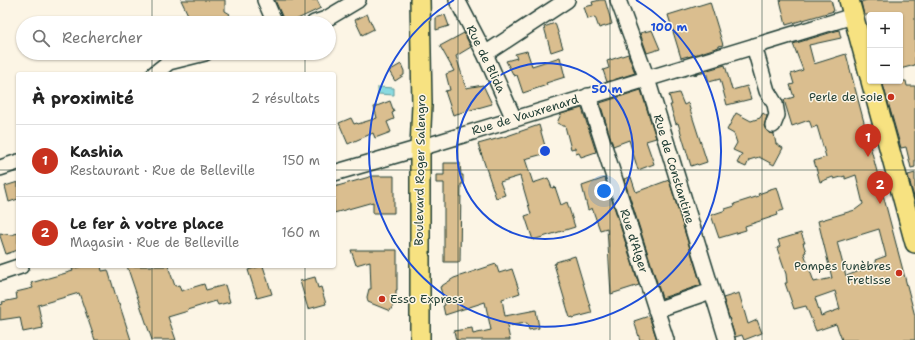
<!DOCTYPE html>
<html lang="fr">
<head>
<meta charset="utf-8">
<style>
  :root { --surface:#fff; --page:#f2f2f2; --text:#222; --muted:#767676; --line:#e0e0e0; --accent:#c8321e }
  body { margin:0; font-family:"Shantell Sans",sans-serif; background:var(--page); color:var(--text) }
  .controls { position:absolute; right:12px; top:12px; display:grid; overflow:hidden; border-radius:4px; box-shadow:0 1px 3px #0004 }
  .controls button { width:36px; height:36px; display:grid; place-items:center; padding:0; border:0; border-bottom:1px solid var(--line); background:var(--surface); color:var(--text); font:20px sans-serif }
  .you { position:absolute; left:604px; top:191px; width:14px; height:14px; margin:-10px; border:3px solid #fff; border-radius:50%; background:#1a73e8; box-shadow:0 0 0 6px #1a73e833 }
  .badge { display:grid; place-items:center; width:26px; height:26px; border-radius:50%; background:var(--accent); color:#fff; font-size:13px; font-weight:700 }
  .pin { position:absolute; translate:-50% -33px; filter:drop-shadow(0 1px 2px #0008) }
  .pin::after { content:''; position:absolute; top:21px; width:14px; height:12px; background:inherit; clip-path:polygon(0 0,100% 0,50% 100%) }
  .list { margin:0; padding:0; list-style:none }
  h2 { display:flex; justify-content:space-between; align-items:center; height:52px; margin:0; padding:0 16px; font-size:17px }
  h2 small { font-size:13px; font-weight:400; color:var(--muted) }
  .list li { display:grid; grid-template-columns:26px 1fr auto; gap:12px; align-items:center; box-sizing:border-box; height:72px; padding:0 16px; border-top:1px solid var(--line) }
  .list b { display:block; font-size:15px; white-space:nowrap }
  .list p { margin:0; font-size:13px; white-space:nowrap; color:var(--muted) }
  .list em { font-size:13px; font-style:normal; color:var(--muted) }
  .icon { flex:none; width:22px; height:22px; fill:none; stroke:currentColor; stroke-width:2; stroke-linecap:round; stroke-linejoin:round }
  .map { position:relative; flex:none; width:915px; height:340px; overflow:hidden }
  .search { position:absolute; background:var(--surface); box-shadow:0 1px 3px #0004; left:16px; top:16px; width:320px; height:44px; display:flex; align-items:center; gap:10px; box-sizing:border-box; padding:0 14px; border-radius:22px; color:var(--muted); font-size:15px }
  .panel { position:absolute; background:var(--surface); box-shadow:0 1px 3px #0004; left:16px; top:72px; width:320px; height:196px; border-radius:4px }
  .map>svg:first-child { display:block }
  .water { fill:#89dae0; stroke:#5f9b9b }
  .building { fill:#dabe8f; stroke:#1f3d34; fill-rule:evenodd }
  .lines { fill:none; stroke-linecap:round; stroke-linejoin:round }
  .minor-casing { stroke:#1f3d34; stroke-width:18 }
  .major-casing { stroke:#1f3d34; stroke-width:22 }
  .minor { stroke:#fcf5e5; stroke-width:15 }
  .major { stroke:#f7e281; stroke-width:19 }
  .grid { fill:none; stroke:#1f3d34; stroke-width:1; stroke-opacity:0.55 }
  .ring { fill:none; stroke:#1d4ed8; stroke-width:2 }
  .poi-dot { fill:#c8321e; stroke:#fcf5e5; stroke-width:1.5 }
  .labels { text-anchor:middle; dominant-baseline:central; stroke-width:3; stroke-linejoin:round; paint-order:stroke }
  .street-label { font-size:12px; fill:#1f3d34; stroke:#fcf5e5 }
  .poi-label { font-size:12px; fill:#1f3d34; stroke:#fcf5e5; text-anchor:end }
  .centre { fill:#1d4ed8; stroke:#fcf5e5; stroke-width:2 }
  .ring-label { font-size:12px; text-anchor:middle; font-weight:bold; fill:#1d4ed8; stroke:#fcf5e5; stroke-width:3; stroke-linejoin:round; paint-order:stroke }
</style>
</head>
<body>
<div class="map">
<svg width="915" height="340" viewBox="0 0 915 340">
  <rect width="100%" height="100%" fill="#fcf5e5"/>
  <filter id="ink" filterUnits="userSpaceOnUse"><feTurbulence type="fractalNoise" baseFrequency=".025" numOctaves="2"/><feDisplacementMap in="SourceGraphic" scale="8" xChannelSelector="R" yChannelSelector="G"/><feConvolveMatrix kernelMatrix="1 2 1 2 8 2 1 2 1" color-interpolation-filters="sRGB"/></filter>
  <g filter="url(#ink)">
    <!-- water -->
    <path class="water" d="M378 87 394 88V95L378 94Z"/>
    <!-- building -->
    <path class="building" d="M181 0H225V11L230 14 224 23H192Z
      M275 0H317L321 8 289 23H285Z
      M600 0H605L612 24 599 28 595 17 588 19 584 7 593 5 592 2Z
      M780 0H831L834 11 786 25Z
      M867 0H915V65L900 69V13L893 15H864L861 2Z
      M710 2 723 45 719 46V47L688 57V56L681 58 668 15Z
      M367 14 374 29 362 35 355 20Z
      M445 15 449 26 436 30V18Z
      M555 23 563 48 551 52 544 27Z
      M652 30 660 49 647 53 640 33Z
      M839 30 841 38 809 45 814 64 846 54 915 316V340H842L836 324 816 331 806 306 794 309 785 283H787L786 274 777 248 780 246 778 240 801 233 805 243H803L806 252 804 253 814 282 832 278 818 221 855 210 863 204 856 175 845 179V176L834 179 833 177 820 182 814 161 826 157 817 126 812 128 809 120 792 126 784 100 794 97 790 85 794 84 791 74 803 70 793 44ZM879 229 886 256 875 260 876 265 846 276 837 242ZM835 291 840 309 821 316 815 298Z
      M464 33 471 47 456 56 466 88 483 85 492 104 453 115 445 91 450 90 446 74 454 71 440 46Z
      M527 51 532 66 560 57 565 77 546 83 547 85 523 93 517 75 514 76 506 61 517 58 515 54Z
      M628 54 635 73 607 82 603 70 609 68 607 61Z
      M401 64 404 71V75L395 81 389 71Z
      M725 65 732 90 747 86 751 99 727 105 720 79 709 82 706 72 694 75V74Z
      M882 81H906L907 86H915V167L911 168 906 147 901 148Z
      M641 90 656 138 646 141 654 164 638 170 629 140 613 146 600 103Z
      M679 93 684 105 688 103 707 162 698 165 697 164 691 166 678 123 676 124 670 105H672L669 95Z
      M390 101 394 112 392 113 394 119 387 122 391 132 375 138 373 133 348 144 339 123 351 118 354 124 357 123 358 124 377 118 374 107Z
      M582 108 596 152 581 157 579 153 576 154 575 148 571 149 565 126H563L557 123 561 114Z
      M736 113 751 121 760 118 763 113 767 116 764 126 766 130 769 133 774 134 776 144 783 148 774 165 759 157 749 160 746 167 737 163 742 154 733 150 737 143 734 134 727 130Z
      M539 125 547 153 525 159 533 183 548 178 552 188 555 187 561 205 567 202 575 227 533 240 525 216 531 214 520 176 500 182 505 195 496 198 478 144 507 136Z
      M444 163H460L461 175H463V184H461L460 262H444V183H436V175H444Z
      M915 173V201L908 175Z
      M373 176H394V213H373V202L334 213V187Z
      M631 177 636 192 669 180 701 285 662 298 624 179Z
      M605 178 639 285 611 294 607 228 600 230 592 208 588 210 582 186Z
      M18 182V199L9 202 5 186Z
      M777 187 784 210 777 212 778 215 745 226 746 230 719 238 711 215 726 210 725 209 735 206 734 204 759 196 758 194 767 191V190Z
      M0 233 11 235 18 233V250L6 254 0 236Z
      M351 250H397V290H396V300L390 311 368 302 367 297 369 289H371L370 261 356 265Z
      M575 256 592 313 573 318V317L570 318 554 264 556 263V262Z
      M496 264 499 273 512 269 520 293 502 299 505 316 536 310 539 328 529 330 527 323 507 326 510 340H456L454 331 472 328 473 334 491 330 485 302 445 315 443 306 445 305 440 287 454 278Z
      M83 266H101L102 271 108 270 118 303H119L131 340H95L79 293 38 305 43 328 23 332 20 317 0 320V305L3 304 2 302 17 299 16 292 33 288 31 283 73 271 72 269Z
      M127 266H168L175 286 179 285 181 291 204 284 206 290 225 285 230 302 218 305 216 301 187 310 188 311 168 317 176 340H152Z
      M261 266H263L272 294 257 298 248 270Z
      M315 277 318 288 321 287 326 304 308 309 300 281Z
      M739 293 748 324 757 320 762 333 744 340 742 335 735 337 723 298Z
      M649 316 657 340H640L634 321Z"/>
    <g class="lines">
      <!-- minor casing -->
      <g class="minor-casing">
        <path id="minor" d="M265 0 275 23
          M457 0 485 54 514 119
          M618 0 647 79 727 340
          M314 23 326 19 358 0
          M754 46 767 91 775 104 777 115 773 125
          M485 54 567 0
          M154 74 169 62 205 53
          M588 96 666 340
          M0 168 18 162
          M334 173 420 148 853 16
          M0 273 21 266
          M656 310 711 291"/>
      </g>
      <!-- major casing -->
      <g class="major-casing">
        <path id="major" d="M849 0 870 77
          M871 81 915 243
          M420 340V148L422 105 420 0"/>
      </g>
      <!-- minor -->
      <use href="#minor" class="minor"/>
      <!-- major -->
      <use href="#major" class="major"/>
    </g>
  </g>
  <!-- grid -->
  <path class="grid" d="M152 0V23M305 0V23M458 0V340M610 0V340M762 0V340M152 53V74M305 53V74M0 170H18M334 170H915M152 266V340M305 266V340"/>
  <!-- distance rings -->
  <g class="ring">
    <circle cx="545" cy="151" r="88"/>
    <path d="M636 0A176 176 0 1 1 454 0"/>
  </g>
  <!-- markers -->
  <g class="poi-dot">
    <circle cx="891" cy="97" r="4"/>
    <circle cx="899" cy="273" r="4"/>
    <circle cx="382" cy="299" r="4"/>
  </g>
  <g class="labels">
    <!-- street labels -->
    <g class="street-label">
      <text transform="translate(486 59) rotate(64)">Rue de Blida</text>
      <text transform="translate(525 115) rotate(-17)">Rue de Vauxrenard</text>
      <text transform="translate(674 169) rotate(73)">Rue de Constantine</text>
      <text transform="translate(420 170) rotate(-89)">Boulevard Roger Salengro</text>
      <text transform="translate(634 241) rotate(72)">Rue d'Alger</text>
    </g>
    <!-- poi labels -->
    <g class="poi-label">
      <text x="883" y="97">Perle de soie</text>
      <text x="891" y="266">Pompes funèbres<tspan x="891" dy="14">Fretisse</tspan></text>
      <text x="390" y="299" text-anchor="start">Esso Express</text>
    </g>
  </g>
  <circle cx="545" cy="151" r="6" class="centre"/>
  <g class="ring-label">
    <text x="669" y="31">100 m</text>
    <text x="607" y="93">50 m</text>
  </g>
</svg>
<div class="controls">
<button>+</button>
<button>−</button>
</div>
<div class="you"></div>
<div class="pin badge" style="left:868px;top:157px">1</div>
<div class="pin badge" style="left:880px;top:204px">2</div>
<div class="search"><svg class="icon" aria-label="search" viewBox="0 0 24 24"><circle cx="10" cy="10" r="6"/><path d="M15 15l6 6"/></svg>Rechercher</div>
<section class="panel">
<h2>À proximité<small>2 résultats</small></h2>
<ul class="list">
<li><span class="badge">1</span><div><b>Kashia</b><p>Restaurant · Rue de Belleville</p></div><em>150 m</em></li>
<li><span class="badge">2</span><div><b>Le fer à votre place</b><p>Magasin · Rue de Belleville</p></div><em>160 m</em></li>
</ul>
</section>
</div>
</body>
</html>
